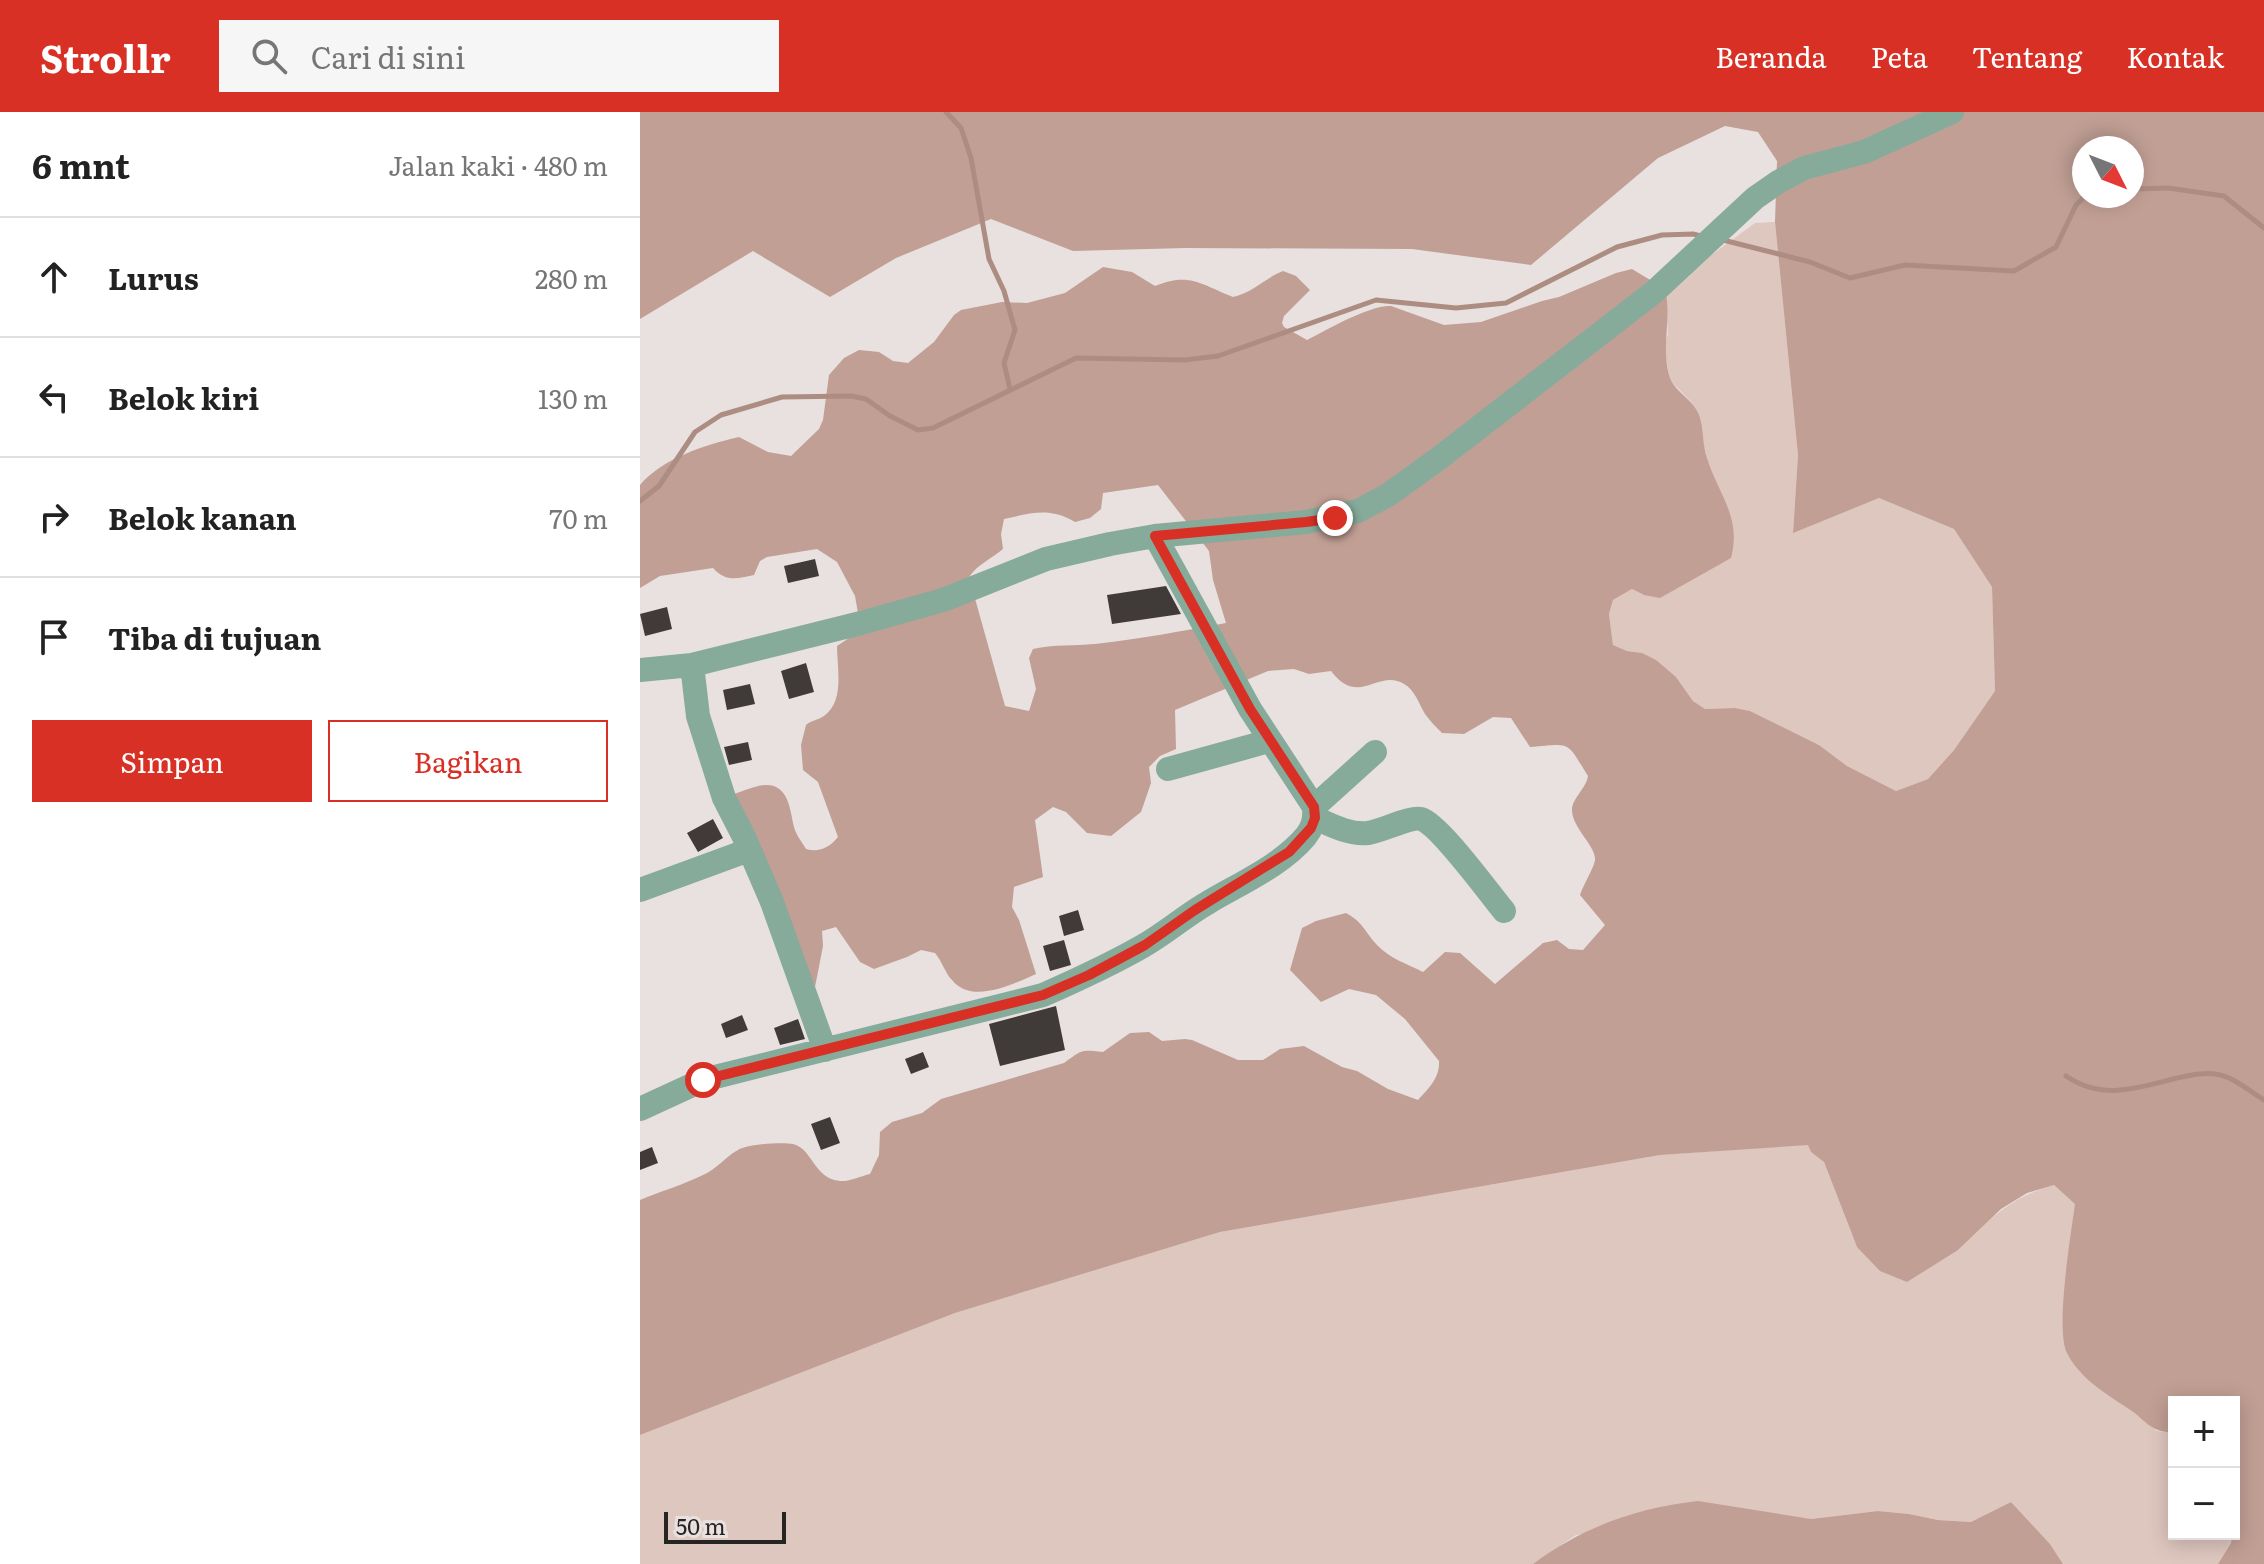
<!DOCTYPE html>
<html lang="id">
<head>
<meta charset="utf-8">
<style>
  :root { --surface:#fff; --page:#f6f6f6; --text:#222; --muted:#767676; --line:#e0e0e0; --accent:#d93025 }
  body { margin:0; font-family:Literata,serif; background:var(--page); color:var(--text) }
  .controls { position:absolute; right:24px; bottom:24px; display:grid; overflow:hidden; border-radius:0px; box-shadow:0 4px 20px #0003 }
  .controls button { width:72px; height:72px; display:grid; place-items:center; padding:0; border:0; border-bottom:2px solid var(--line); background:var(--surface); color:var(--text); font:40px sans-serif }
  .compass { position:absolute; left:1432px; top:24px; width:72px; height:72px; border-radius:50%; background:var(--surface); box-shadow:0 4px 20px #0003; rotate:132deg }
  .scale { position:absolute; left:24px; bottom:20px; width:122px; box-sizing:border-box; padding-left:8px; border:4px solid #272524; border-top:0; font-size:22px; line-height:28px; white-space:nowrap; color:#272524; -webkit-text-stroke:6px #e8e1df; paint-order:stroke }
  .stop { position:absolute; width:24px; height:24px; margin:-18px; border:6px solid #d93025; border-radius:50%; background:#fff }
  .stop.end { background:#d93025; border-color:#fff; box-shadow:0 2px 8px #0008 }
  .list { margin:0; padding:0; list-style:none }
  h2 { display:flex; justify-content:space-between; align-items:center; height:104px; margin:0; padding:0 32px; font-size:34px }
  h2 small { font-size:26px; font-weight:400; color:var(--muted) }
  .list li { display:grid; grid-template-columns:52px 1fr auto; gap:24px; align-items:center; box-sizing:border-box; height:120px; padding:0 32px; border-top:2px solid var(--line) }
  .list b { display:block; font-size:30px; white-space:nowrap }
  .list em { font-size:26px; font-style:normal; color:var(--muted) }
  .actions { display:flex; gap:16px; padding:24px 32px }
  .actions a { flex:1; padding:18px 0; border:2px solid var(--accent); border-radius:0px; text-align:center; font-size:28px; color:var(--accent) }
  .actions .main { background:var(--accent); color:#fff }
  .icon { flex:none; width:44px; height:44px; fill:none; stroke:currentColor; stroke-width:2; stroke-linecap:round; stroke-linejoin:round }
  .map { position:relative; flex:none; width:1624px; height:1452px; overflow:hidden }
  header { display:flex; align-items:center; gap:48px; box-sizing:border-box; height:112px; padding:0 40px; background:var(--accent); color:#fff }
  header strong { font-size:38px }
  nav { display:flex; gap:44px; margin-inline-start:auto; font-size:28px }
  .search { width:560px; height:72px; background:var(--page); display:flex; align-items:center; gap:20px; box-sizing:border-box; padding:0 28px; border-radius:0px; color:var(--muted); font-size:30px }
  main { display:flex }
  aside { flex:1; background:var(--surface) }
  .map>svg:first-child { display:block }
  .green { fill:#dec7bf }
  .forest { fill:#c19f94; fill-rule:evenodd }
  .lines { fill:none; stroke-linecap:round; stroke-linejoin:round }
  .stream { stroke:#ad8d82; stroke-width:5 }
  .building { fill:#403b39 }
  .minor { stroke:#86ab9b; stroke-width:24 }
  .route { stroke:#d93025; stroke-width:10 }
</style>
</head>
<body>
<header>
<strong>Strollr</strong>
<div class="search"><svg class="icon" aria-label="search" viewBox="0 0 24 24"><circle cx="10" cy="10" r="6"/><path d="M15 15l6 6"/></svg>Cari di sini</div>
<nav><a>Beranda</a><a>Peta</a><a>Tentang</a><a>Kontak</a></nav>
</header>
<main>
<aside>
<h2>6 mnt<small>Jalan kaki · 480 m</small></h2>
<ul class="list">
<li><svg class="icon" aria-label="ahead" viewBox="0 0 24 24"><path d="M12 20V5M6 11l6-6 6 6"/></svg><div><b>Lurus</b></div><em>280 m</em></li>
<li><svg class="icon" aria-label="left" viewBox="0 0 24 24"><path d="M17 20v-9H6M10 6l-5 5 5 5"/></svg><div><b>Belok kiri</b></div><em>130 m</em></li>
<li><svg class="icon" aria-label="right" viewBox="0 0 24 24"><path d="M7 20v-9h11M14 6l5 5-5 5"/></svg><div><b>Belok kanan</b></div><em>70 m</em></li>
<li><svg class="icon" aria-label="arrive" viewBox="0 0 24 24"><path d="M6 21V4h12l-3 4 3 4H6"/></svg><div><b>Tiba di tujuan</b></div></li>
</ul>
<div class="actions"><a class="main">Simpan</a><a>Bagikan</a></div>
</aside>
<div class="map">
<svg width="1624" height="1452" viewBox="0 0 1624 1452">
  <rect width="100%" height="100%" fill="#e8e1df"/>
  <!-- green -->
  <path class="green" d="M1135 110 1158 343 1153 420 1239 386 1314 417 1352 475 1355 579 1314 638 1288 667 1256 679 1207 654 1179 633 1110 599 1095 596 1065 597 1053 589 1036 565 1002 541 987 539 973 533 969 502 973 488 992 477 1004 483 1070 357 1051 290 1030 268 1024 235 1028 222 1025 177 1115 111Z
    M1169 1032 1171 1040 1184 1050 1217 1135 1318 1138C1353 1105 1367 1087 1414 1073L1436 1092 1424 1187 1466 1282 1491 1297 1517 1319 1534 1321V1422H1592L1591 1431 1578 1452H1423L1410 1432 1371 1390 1332 1410 1298 1408 1269 1402 1238 1399 1171 1407 1136 1403 936 1423 893 1452H0V1323L315 1201 580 1120 1020 1043Z"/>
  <!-- forest -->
  <path class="forest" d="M0 0H1624V1452H1578L1591 1431 1592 1422H1594V1290H1534V1321C1507 1319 1507 1308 1486 1295 1464 1281 1439 1265 1427 1241 1415 1217 1431 1122 1435 1092L1414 1073 1387 1081 1361 1097 1318 1138 1267 1170 1240 1159 1217 1135 1184 1050 1171 1040 1168 1033 1020 1043 580 1120 315 1201 0 1323V1088C21 1079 43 1073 63 1063 77 1057 85 1045 98 1038 108 1032 142 1030 153 1032 173 1037 174 1067 200 1069 209 1070 221 1064 230 1062L239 1043 240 1020 252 1010 282 1001 301 987 424 951C444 937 440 938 463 940L490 921 509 920 522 929 545 927 552 928 598 948H623L640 937 664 934 702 955 717 959 748 977 778 988C788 977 800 966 799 949L765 907 736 883 709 877 681 890 650 858 662 816 676 809 706 801C723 810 725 820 737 833 749 846 767 852 783 860L805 840 820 841 855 872 903 831 917 828 929 837 943 838 965 813 940 783C943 773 954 756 955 748 957 735 932 716 932 698 932 686 946 677 948 664 926 629 933 631 890 635L871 606 853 605 824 622 802 621C796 615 790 609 785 602 779 592 775 578 764 572 738 556 719 596 691 559L669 562 654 557 628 559 535 598 536 637 520 644 509 655 511 671 501 700 471 724 447 721 426 700 413 695 395 708 403 765 374 775 372 795 379 808 396 862C373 872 332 893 312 868 305 861 302 849 295 841L281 838 267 845 234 857 220 850 196 815 182 819 183 834 175 875 94 682C104 679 115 674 125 673 149 672 150 698 154 715 156 723 162 730 166 737 179 741 190 735 198 725L178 670 163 658 161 633 166 613C172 608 178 608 184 604 205 589 197 556 197 534L221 518 215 484 197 450 177 437 127 445 120 449 114 463C96 467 86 470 73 456L20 464 0 476V373C23 346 65 333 99 325L128 340 151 344 179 317 183 308 189 263 204 246 219 238 239 240 253 249 268 251 294 230 314 203 321 198 362 190 387 191 425 181 463 155 492 160 515 174C550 160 560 172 593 185 612 181 625 166 643 159L656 164 670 178 644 204 642 211 644 215 667 228C687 218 729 193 751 194L804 213 841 210 902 189 919 185 976 161 992 157 1025 177C1032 206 1021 234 1029 263 1033 279 1053 287 1059 303 1064 316 1062 332 1067 346 1078 382 1102 405 1091 446L1020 486 1004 483 992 477 973 488 969 502 973 533 987 539 1002 541 1016 548 1036 565 1053 589 1065 597 1095 596 1110 599 1179 633 1207 654 1256 679 1288 667 1314 638 1355 579 1352 475 1314 417 1239 386 1153 421 1158 343 1135 110 1137 49 1118 20 1085 14 1018 46 891 153 772 137 545 136 433 139 351 107 256 146 190 185 113 139 0 207ZM1444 36H1492V84H1444ZM518 373 569 439 573 468 586 511C543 519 499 527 455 532 434 534 414 532 393 537L389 546 396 577 389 599 365 594 329 465C339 451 350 448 363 437L361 422 364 407C392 401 409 395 435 410L450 406 461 397 463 381Z
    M1058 1389 1171 1407 1238 1399 1269 1402 1298 1408 1331 1410 1371 1390 1410 1432 1423 1452H893C943 1415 996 1396 1058 1389Z"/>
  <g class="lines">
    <!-- stream -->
    <path class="stream" d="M306 0 321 16 331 46 349 147 364 179 375 218 364 251 370 277
      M1492 77 1528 76 1584 84 1624 116
      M1083 128 1170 150 1210 166 1265 153 1374 159 1416 135 1436 93 1445 84
      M0 389 19 374 55 320 81 303 142 285 211 284 226 287 250 304 278 318 293 316 436 246 545 248 578 244 736 188 816 196 866 191 977 135 1022 123 1053 122 1061 124
      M1426 964C1461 988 1495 977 1533 967 1547 964 1561 960 1575 962 1593 964 1609 979 1624 988"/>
  </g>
  <!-- building -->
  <path class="building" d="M175 447 179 464 148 471 144 454Z
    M526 474 541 502 472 512 467 483Z
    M27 495 32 517 5 524 0 502Z
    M166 551 174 580 149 587 141 559Z
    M110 572 115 592 87 598 83 578Z
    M108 630 112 648 89 653 84 635Z
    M73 707 83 726 58 740 47 721Z
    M438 798 444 818 424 824 419 804Z
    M424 828 431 853 410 859 403 834Z
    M416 894 425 938 360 954 349 912Z
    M102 903 108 918 86 926 81 912Z
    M158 907 165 927 140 933 134 916Z
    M283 940 289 955 271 962 265 947Z
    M190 1005 200 1031 181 1038 171 1012Z
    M12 1035 18 1051 0 1058V1040Z"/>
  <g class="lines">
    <!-- minor -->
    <path class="minor" d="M52 553 58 604 84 686 104 725 132 790 185 938
      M0 558 52 553 221 511 303 488 406 447 470 432 515 424 666 410 718 399 748 383 798 347 1014 180 1115 86 1138 70 1164 56 1224 40 1312 0
      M528 657 629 629
      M674 695 735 640
      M675 706C691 713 709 723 728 721 742 719 771 704 781 707 799 712 849 781 864 799
      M0 778 109 738
      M0 997 63 968 403 883C437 868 470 853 503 834 526 821 546 803 569 790 601 771 642 753 666 724 673 715 675 707 674 695L610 597 515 424"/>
  </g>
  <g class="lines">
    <!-- route -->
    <path class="route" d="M63 968 403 883 449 863 505 833 555 798 649 740 671 716 675 706 674 695 610 597 515 424 666 410 695 406"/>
  </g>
</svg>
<div class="controls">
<button>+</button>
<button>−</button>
</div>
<svg class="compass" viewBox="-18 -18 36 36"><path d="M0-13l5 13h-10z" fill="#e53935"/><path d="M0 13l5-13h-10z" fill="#767676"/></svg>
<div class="scale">50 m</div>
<div class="stop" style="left:63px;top:968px"></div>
<div class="stop end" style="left:695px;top:406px"></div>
</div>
</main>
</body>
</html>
